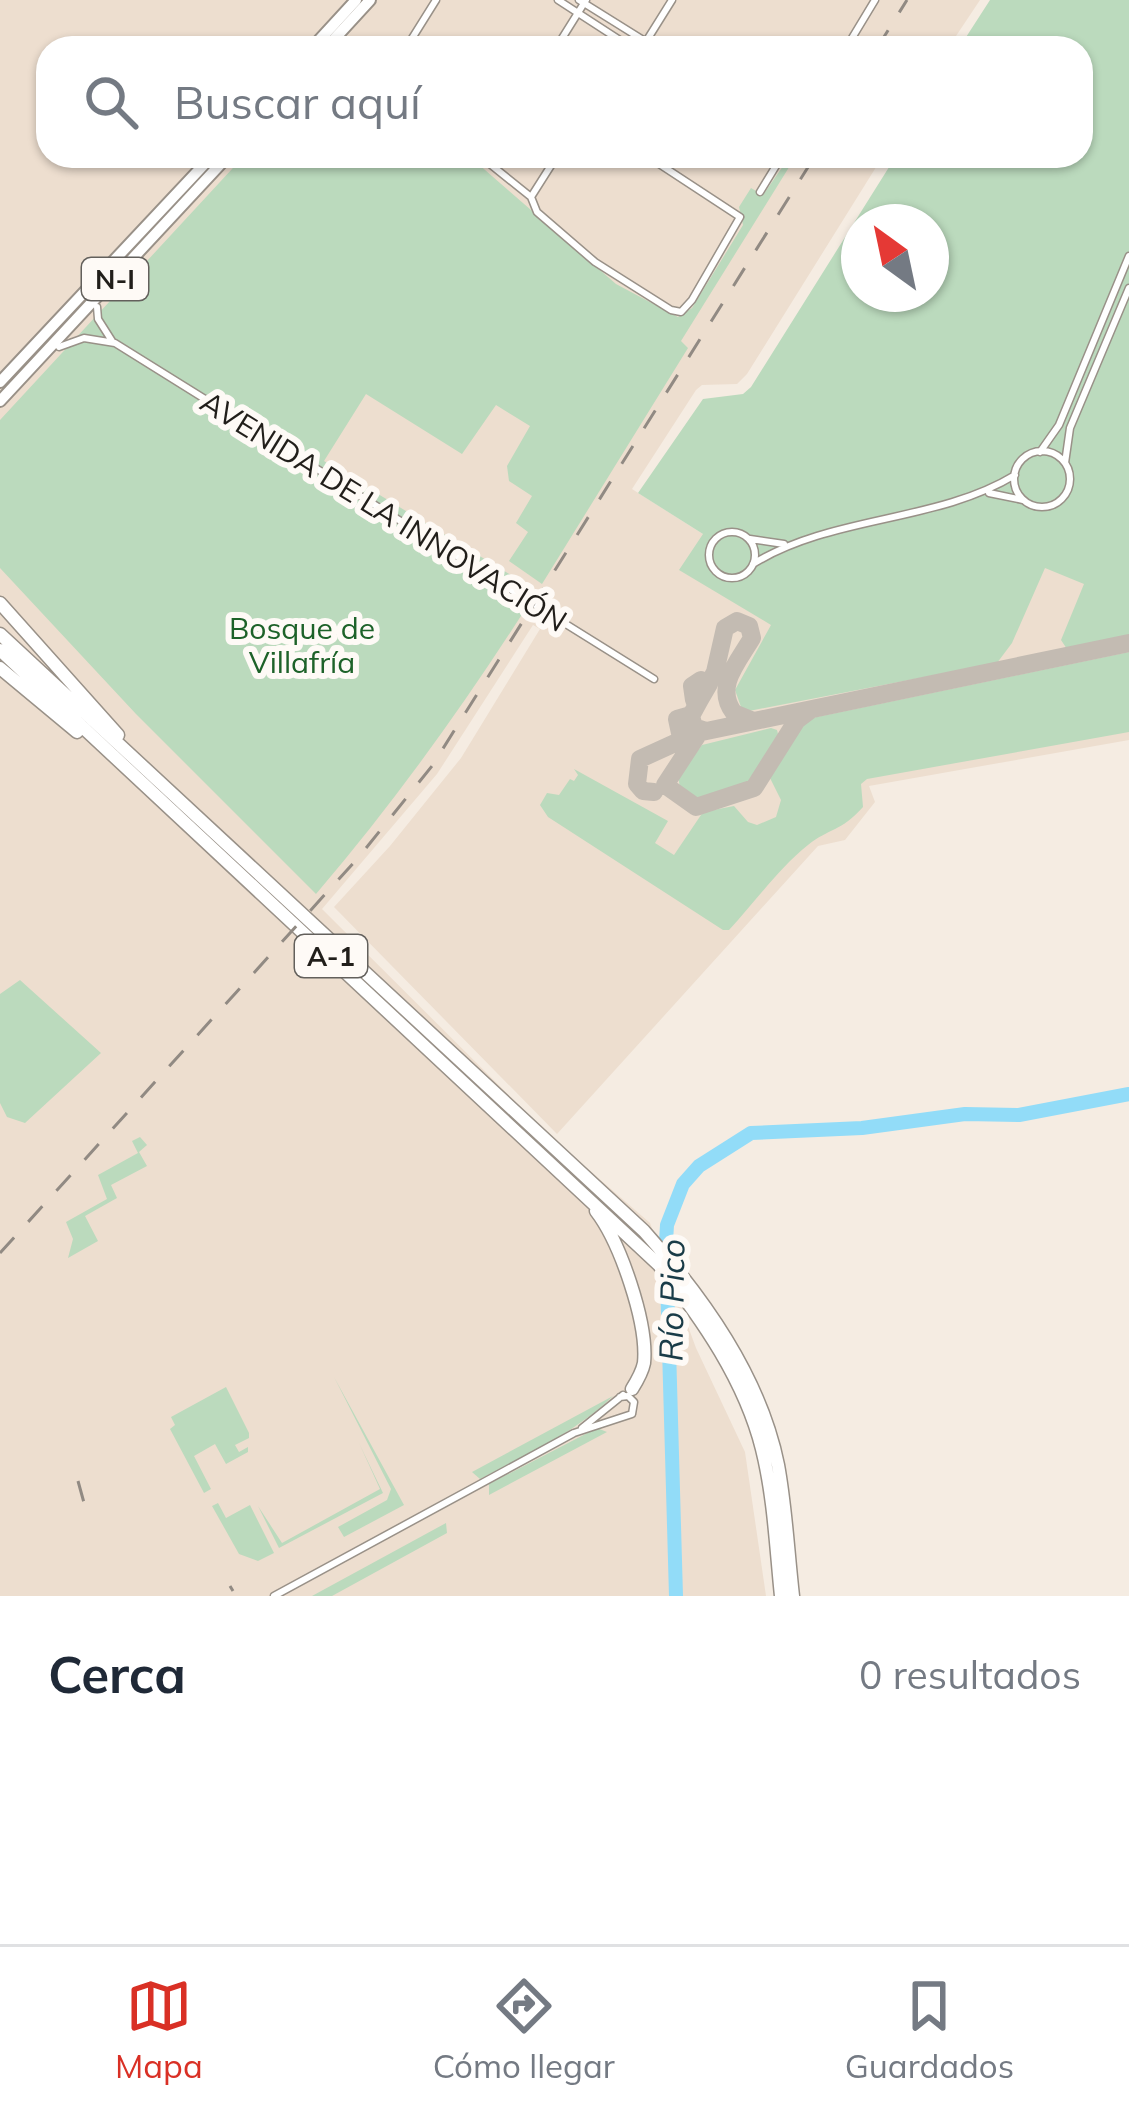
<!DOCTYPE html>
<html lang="es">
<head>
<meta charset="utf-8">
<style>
  :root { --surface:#fff; --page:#f6f6f7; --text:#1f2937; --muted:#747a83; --line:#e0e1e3; --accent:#d93025 }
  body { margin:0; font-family:Mulish,sans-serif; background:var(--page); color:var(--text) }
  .compass { position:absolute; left:841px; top:204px; width:108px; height:108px; border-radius:50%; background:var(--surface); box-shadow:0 3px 9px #0004; rotate:327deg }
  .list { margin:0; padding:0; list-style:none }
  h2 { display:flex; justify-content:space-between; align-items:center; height:156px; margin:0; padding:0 48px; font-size:51px }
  h2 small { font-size:39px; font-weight:400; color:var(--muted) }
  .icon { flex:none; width:66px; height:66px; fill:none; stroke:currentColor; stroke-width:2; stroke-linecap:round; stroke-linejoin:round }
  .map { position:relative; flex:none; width:1129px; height:1596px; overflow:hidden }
  .search { position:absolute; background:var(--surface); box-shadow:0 3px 9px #0004; left:36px; right:36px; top:36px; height:132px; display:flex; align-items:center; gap:30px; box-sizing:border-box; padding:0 42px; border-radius:36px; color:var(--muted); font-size:45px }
  .sheet { height:348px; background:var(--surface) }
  nav { display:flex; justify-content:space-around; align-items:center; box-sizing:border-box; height:168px; border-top:3px solid var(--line); background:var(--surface); font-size:33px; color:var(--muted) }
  nav a { display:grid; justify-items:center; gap:6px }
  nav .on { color:var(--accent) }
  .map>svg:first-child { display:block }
  .built { fill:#eddecf }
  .green { fill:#bbdabd; fill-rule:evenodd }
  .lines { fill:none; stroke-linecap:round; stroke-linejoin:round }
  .river { stroke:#92dcf8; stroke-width:14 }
  .taxiway { stroke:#c3bbb2; stroke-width:18 }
  .minor-casing { stroke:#999188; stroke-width:9 }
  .trunk-casing { stroke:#999188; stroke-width:14 }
  .motorway-casing { stroke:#999188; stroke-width:15 }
  .minor { stroke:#fff; stroke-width:6 }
  .trunk { stroke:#fff; stroke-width:10 }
  .motorway { stroke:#fff; stroke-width:12 }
  .rail { stroke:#918a83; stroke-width:3; stroke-dasharray:21 21; stroke-linecap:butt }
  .labels { text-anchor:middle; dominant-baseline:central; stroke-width:12; stroke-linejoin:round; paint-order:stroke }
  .shield { fill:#fefaf6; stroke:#63605c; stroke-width:3 }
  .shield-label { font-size:27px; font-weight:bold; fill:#211e1a }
  .street-label { font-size:30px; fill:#211e1a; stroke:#fefaf6 }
  .park-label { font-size:30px; fill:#1d6229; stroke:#fefaf6 }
  .water-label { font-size:33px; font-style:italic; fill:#193b47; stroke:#fefaf6 }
</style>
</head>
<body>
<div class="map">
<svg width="1129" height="1596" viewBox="0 0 1129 1596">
  <rect width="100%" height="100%" fill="#f5ece2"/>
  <!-- built -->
  <path class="built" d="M0 0H980L948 48H48V156H883L747 374 737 384 702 385 696 390 632 489 703 534 1129 455V740L869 786 875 802 845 840 818 846 557 1134 334 907 390 846 461 758 540 629 533 625 437 774 322 909 549 1135 650 1223 696 1348 745 1452 766 1596H0Z"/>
  <!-- green -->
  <path class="green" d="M990 0H1129V636L1067 649 1061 640 1084 584 1045 568 1012 643 997 663 749 711 741 707 735 690 771 625 679 570 703 534 638 493 703 399 743 394 751 387 896 156H1081V48H959ZM859 222H931V294H859Z
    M244 156H469L616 284 678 317 692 308 743 225 739 207 751 188 763 195 790 156H796L681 341 688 348 542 584 509 561 528 532 516 523 532 496 509 481 507 466 530 426 496 405 462 454 366 394 324 461 537 591C469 698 398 798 316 894L136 714 0 568V420Z
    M1129 652V732L867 779 861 784 863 807C841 832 829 828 808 845 779 868 755 902 729 930H723L548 817 540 805 547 793 559 795 570 779 574 781 578 775 574 769 668 821 655 843 674 855 703 812 734 806 748 822 757 825 776 817 781 800 770 778 804 723 812 718Z
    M771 728 777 730 779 738 748 785 698 799 680 788 678 776 702 745Z
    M20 980 101 1053 25 1123 7 1117 0 1103V994Z
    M140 1137 147 1145 139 1152 147 1166 111 1185 117 1198 85 1216 98 1241 68 1258 73 1239 66 1222 107 1199 98 1175 138 1153 132 1141Z
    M334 1377 404 1505 344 1537 338 1527 387 1500 391 1489Z
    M226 1387 249 1433V1438L235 1445 239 1452 248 1447V1452L226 1464 215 1444 194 1456 211 1489 204 1493 170 1429 175 1425 171 1417Z
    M613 1396C575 1433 527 1454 480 1479L472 1472Z
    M597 1428 607 1432 489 1495V1484Z
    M359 1443 383 1493 279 1548 258 1506 282 1543 380 1489Z
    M218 1503 226 1518 250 1505 274 1553 258 1561 239 1554 212 1506Z
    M446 1523 447 1533 332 1596H312Z"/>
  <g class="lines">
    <!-- river -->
    <path class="river" d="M676 1596 666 1242 667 1225 683 1184 699 1166 751 1133 862 1128 965 1114 1019 1115 1129 1094"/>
    <!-- taxiway -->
    <path class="taxiway" d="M706 731 694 727 691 716 715 672 725 628 737 621 749 626 752 638C738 662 714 687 734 713L751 720
      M692 733H680L677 719 691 715 709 684 701 680 692 686 694 700
      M697 736 665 785 696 807 754 788 797 720 809 711
      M654 792 643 791 637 784 640 759 697 733 1129 643"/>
    <!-- minor casing -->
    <g class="minor-casing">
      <path id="minor" d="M558 0 632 48
        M579 0 656 48
        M406 48 436 0
        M556 48 586 0
        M642 48 672 0
        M846 48 875 0
        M480 156 531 197 537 212 595 262 671 310 681 312 692 300 740 217 647 156
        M760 192 782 156
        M531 197 557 156
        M97 307 98 319 112 341
        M59 347 84 338 115 343 654 679
        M1014 479a28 28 0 1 1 56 0a28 28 0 1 1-56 0Z
        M1040 452 1059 425 1129 256
        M1065 463 1070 428 1129 288
        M989 493 1023 500
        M709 555a23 23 0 1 1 46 0a23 23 0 1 1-46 0Z
        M750 539 784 544
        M753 564C832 515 936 523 1015 475
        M582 1428 623 1395
        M274 1596 574 1433 632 1414 634 1402 628 1396 620 1397"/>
    </g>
    <!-- trunk casing -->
    <g class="trunk-casing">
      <path id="trunk" d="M312 48 356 0
        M326 48 370 0
        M0 382 212 156
        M0 401 228 156"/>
    </g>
    <!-- motorway casing -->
    <g class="motorway-casing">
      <path id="motorway" d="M0 603 118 735
        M0 634 644 1231C703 1297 760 1376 778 1465 786 1508 788 1553 793 1596
        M0 650 659 1265C702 1319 745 1381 762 1449 774 1497 776 1548 781 1596
        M0 668 77 732
        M596 1211C620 1242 648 1323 644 1363 642 1373 637 1381 632 1389"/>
    </g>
    <!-- minor -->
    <use href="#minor" class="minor"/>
    <!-- trunk -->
    <use href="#trunk" class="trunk"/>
    <!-- motorway -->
    <use href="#motorway" class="motorway"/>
    <!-- rail -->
    <path class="rail" d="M877 48 907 0
      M0 1253 358 858 432 766 815 156
      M78 1481 86 1510
      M230 1586 233 1591"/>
  </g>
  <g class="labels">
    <!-- shield labels -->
    <g class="shield">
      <rect x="82" y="258" width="66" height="42" rx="9"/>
      <rect x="295" y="935" width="72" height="42" rx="9"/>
    </g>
    <g class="shield-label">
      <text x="115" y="279">N-I</text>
      <text x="331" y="956">A-1</text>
    </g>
    <!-- street labels -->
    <g class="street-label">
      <text transform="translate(384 511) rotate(32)">AVENIDA DE LA INNOVACIÓN</text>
    </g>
    <!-- park labels -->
    <g class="park-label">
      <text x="302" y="628">Bosque de<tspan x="302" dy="34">Villafría</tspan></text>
    </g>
    <!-- water labels -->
    <g class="water-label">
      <text transform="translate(671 1300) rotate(-89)">Río Pico</text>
    </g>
  </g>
</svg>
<svg class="compass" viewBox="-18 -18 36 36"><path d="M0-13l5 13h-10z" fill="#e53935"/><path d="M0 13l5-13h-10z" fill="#747a83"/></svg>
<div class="search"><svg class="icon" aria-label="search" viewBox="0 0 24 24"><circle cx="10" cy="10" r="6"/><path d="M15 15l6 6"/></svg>Buscar aquí</div>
</div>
<section class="sheet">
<h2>Cerca<small>0 resultados</small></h2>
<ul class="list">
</ul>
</section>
<nav>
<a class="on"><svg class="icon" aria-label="map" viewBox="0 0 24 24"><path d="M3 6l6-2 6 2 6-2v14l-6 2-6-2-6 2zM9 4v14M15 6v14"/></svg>Mapa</a>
<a><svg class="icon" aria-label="directions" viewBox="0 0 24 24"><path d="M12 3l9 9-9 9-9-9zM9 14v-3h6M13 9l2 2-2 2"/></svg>Cómo llegar</a>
<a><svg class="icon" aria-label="saved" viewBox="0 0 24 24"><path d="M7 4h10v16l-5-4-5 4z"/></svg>Guardados</a>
</nav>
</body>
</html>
